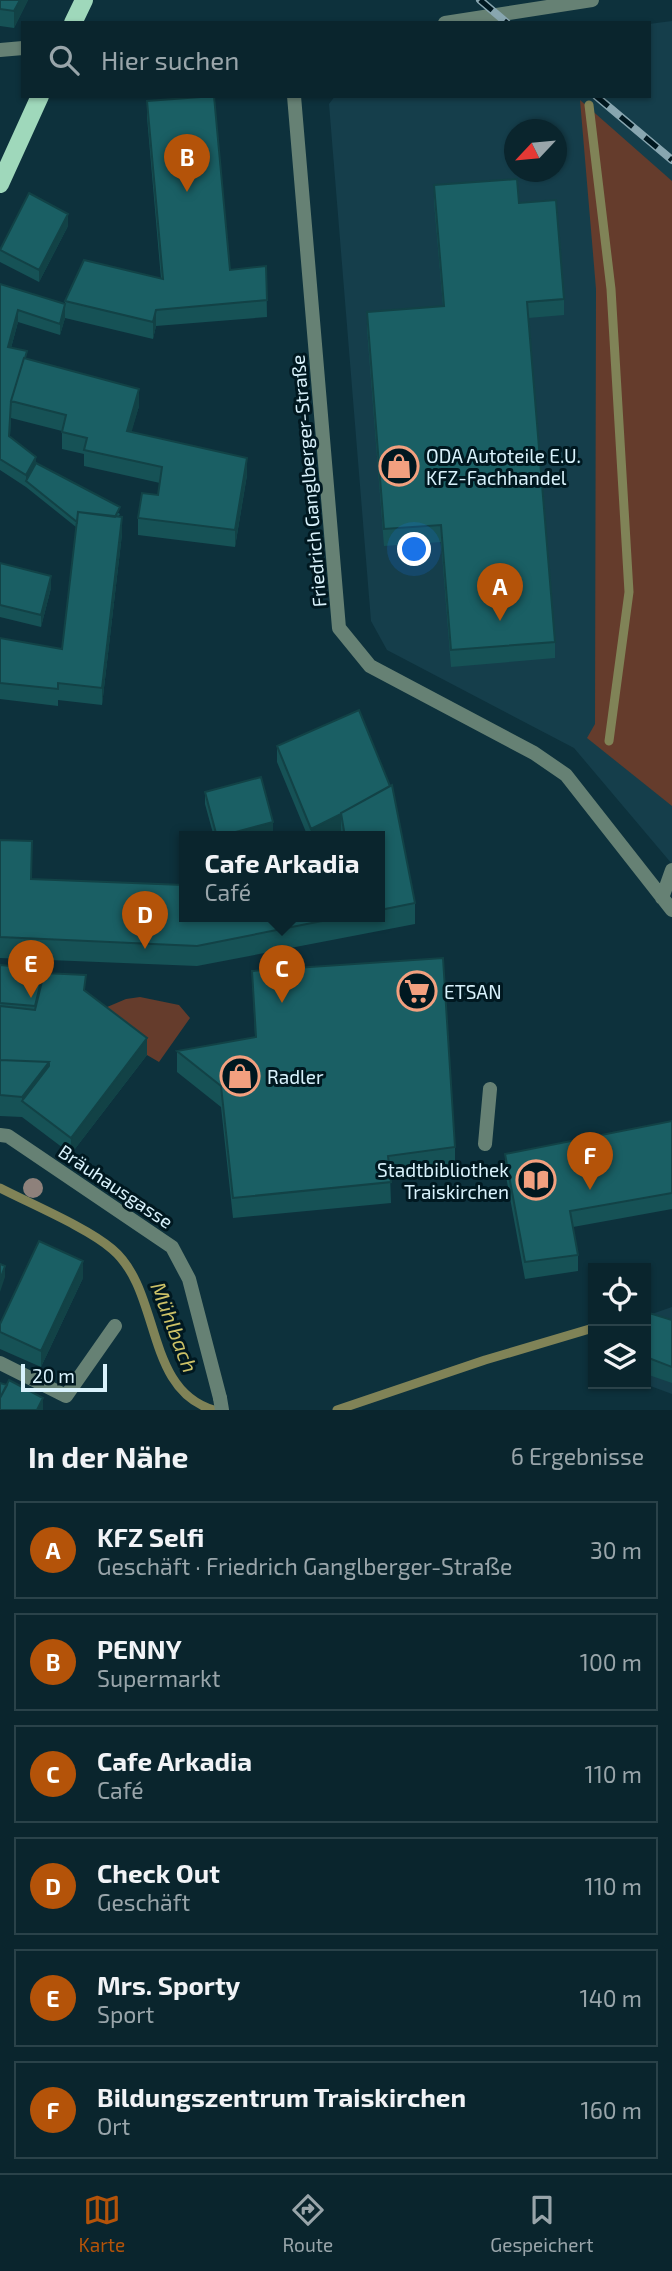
<!DOCTYPE html>
<html lang="de">
<head>
<meta charset="utf-8">
<style>
  :root { --surface:#0a252d; --page:#183139; --text:#f1f3f6; --muted:#99a5aa; --line:#2a4249; --accent:#b45309 }
  body { margin:0; font-family:"Exo 2",sans-serif; background:var(--page); color:var(--text) }
  .controls { position:absolute; right:21px; bottom:21px; display:grid; overflow:hidden; border-radius:0px; box-shadow:0 2px 5px #0004 }
  .controls button { width:63px; height:63px; display:grid; place-items:center; padding:0; border:0; border-bottom:2px solid var(--line); background:var(--surface); color:var(--text); font:35px sans-serif }
  .compass { position:absolute; left:504px; top:119px; width:63px; height:63px; border-radius:50%; background:var(--surface); box-shadow:0 2px 5px #0004; rotate:244deg }
  .scale { position:absolute; left:21px; bottom:18px; width:86px; box-sizing:border-box; padding-left:7px; border:4px solid #d9f2fc; border-top:0; font-size:19px; line-height:24px; white-space:nowrap; color:#d9f2fc; -webkit-text-stroke:5px #001820; paint-order:stroke }
  .you { position:absolute; left:415px; top:550px; width:24px; height:24px; margin:-18px; border:5px solid #fff; border-radius:50%; background:#1a73e8; box-shadow:0 0 0 10px #1a73e833 }
  .badge { display:grid; place-items:center; width:46px; height:46px; border-radius:50%; background:var(--accent); color:#fff; font-size:23px; font-weight:700 }
  .pin { position:absolute; translate:-50% -58px; filter:drop-shadow(0 2px 4px #0008) }
  .pin::after { content:''; position:absolute; top:37px; width:24px; height:21px; background:inherit; clip-path:polygon(0 0,100% 0,50% 100%) }
  .popup { position:absolute; left:179px; top:831px; width:206px; height:91px; box-sizing:border-box; display:grid; place-content:center; border-radius:0px; background:var(--surface); filter:drop-shadow(0 2px 5px #0005); font-size:23px; white-space:nowrap; color:var(--muted) }
  .popup b { font-size:26px; color:var(--text) }
  .popup::after { content:''; position:absolute; left:50%; top:100%; margin-left:-14px; border:14px solid transparent; border-top-color:var(--surface) }
  .list { margin:0; padding:0; list-style:none }
  h2 { display:flex; justify-content:space-between; align-items:center; height:91px; margin:0; padding:0 28px; font-size:30px }
  h2 small { font-size:23px; font-weight:400; color:var(--muted) }
  .list li { display:grid; grid-template-columns:46px 1fr auto; gap:21px; align-items:center; box-sizing:border-box; height:98px; margin:0 14px 14px; padding:0 14px; border:2px solid var(--line); border-radius:0px }
  .list b { display:block; font-size:26px; white-space:nowrap }
  .list p { margin:0; font-size:23px; white-space:nowrap; color:var(--muted) }
  .list em { font-size:23px; font-style:normal; color:var(--muted) }
  .icon { flex:none; width:38px; height:38px; fill:none; stroke:currentColor; stroke-width:2; stroke-linecap:round; stroke-linejoin:round }
  .map { position:relative; flex:none; width:672px; height:1410px; overflow:hidden }
  .search { position:absolute; background:var(--surface); box-shadow:0 2px 5px #0004; left:21px; right:21px; top:21px; height:77px; display:flex; align-items:center; gap:18px; box-sizing:border-box; padding:0 24px; border-radius:0px; color:var(--muted); font-size:26px }
  .sheet { height:763px; background:var(--surface) }
  nav { display:flex; justify-content:space-around; align-items:center; box-sizing:border-box; height:98px; border-top:2px solid var(--line); background:var(--surface); font-size:19px; color:var(--muted) }
  nav a { display:grid; justify-items:center; gap:4px }
  nav .on { color:var(--accent) }
  .map>svg:first-child { display:block }
  .built { fill:#153e4b; fill-rule:evenodd }
  .green { fill:#653c2c }
  .lines { fill:none; stroke-linecap:round; stroke-linejoin:round }
  .stream { stroke:#808357; stroke-width:9 }
  .service { stroke:#668174; stroke-width:14 }
  .minor { stroke:#668174; stroke-width:14 }
  .tertiary { stroke:#668174; stroke-width:14 }
  .primary { stroke:#9fd8bb; stroke-width:18 }
  .rail-casing { stroke:#88a6b0; stroke-width:8 }
  .rail { stroke:#001820; stroke-width:5; stroke-dasharray:16; stroke-linecap:butt }
  .tree { fill:#8e817b }
  .wall { fill:#165256 }
  .shaded-wall { fill:#124246 }
  .building { fill:#1a5f64; stroke:#124246; stroke-width:2 }
  .labels { text-anchor:middle; dominant-baseline:central; stroke-width:6; stroke-linejoin:round; paint-order:stroke }
  .poi-label { font-size:19px; fill:#d9f2fc; stroke:#001820; text-anchor:start }
  .street-label { font-size:19px; fill:#d9f2fc; stroke:#001820 }
  .water-label { font-size:21px; font-style:italic; fill:#cdc267; stroke:#001820 }
</style>
</head>
<body>
<div class="map">
<svg width="672" height="1410" viewBox="0 0 672 1410">
  <rect width="100%" height="100%" fill="#0d313c"/>
  <!-- built -->
  <path class="built" d="M672 21V864L574 748 387 650 371 621 329 104 335 96H649V24ZM514 130H556V172H514Z
    M672 1307V1394L645 1384 646 1316Z"/>
  <!-- green -->
  <path class="green" d="M580 100 672 181V806L587 738 595 724 596 289Z
    M140 997 179 1005 190 1018 159 1062 147 1055 100 1010 126 999Z"/>
  <g class="lines">
    <!-- stream -->
    <path class="stream" d="M589 105 611 289 629 592 609 741
      M0 1188C31 1204 88 1228 112 1249 162 1291 144 1390 214 1410
      M337 1410 485 1360 593 1328"/>
    <!-- service -->
    <path class="service" d="M0 1135 8 1136 172 1247 189 1279 220 1398
      M485 1144 490 1089"/>
    <!-- minor -->
    <path class="minor" d="M0 50 23 48
      M294 96 339 628 370 666 534 753 566 775 672 910
      M662 898 672 870
      M0 1363 66 1396 115 1326
      M220 1398 222 1410"/>
    <!-- tertiary -->
    <path class="tertiary" d="M445 23 592 0"/>
    <!-- primary -->
    <path class="primary" d="M73 23 84 0
      M0 184 40 96"/>
    <!-- rail casing -->
    <g class="rail-casing">
      <path id="rail" d="M480 0 507 23
        M596 96 672 160"/>
    </g>
    <!-- rail -->
    <use href="#rail" class="rail"/>
  </g>
  <!-- trees -->
  <circle class="tree" cx="33" cy="1188" r="10"/>
  <!-- wall -->
  <path class="wall" d="M0 0H28L14 28 0 26Z
    M147 101 230 270 266 266 267 317 156 326 153 339 65 318 60 335 18 322 11 348 27 359 139 406 131 432 247 475 235 547 138 535V518L158 495 160 483 84 466V454L62 449V431L11 418 10 436 36 463 120 514 118 517 122 534 102 705 58 700V706L0 699V638L62 649 76 527 26 487 0 470V284L65 304V301L161 279 147 117Z
    M434 185 519 203 564 299V315L528 318 555 642V658L451 667 441 542 384 546 367 329V312L443 307 434 202Z
    M68 226 39 282 0 262V248Z
    M0 563 51 588 41 627 0 617Z
    M359 710 415 903V924L197 966 0 958V840L32 862V879L184 917H380V837H342L341 831 329 837H308L277 762V746Z
    M205 792 273 834 262 837H214L205 804Z
    M0 965 44 973 86 992 147 1055 71 1154 22 1117 0 1116Z
    M252 971 455 1147V1167L390 1176 391 1203 233 1218 221 1107 177 1072V1051L255 1037Z
    M672 1121V1209L573 1227 578 1255V1271L525 1279 505 1171V1154Z
    M83 1278 41 1367 0 1349V1324Z
    M646 1312 672 1320V1383L646 1374Z"/>
  <!-- shaded-wall -->
  <path class="shaded-wall" d="M20 0H28L14 28V11Z
    M68 214V226L39 282V270Z
    M65 307V318L60 335V324Z
    M18 310V322L8 359V347Z
    M156 310V326L153 339V322Z
    M139 389V406L127 448V431Z
    M36 457V469L26 481V487V475Z
    M247 458V475L235 547V530Z
    M122 517V534L102 705V688Z
    M51 576V588L41 627V615Z
    M341 814V831L329 837H311V829Z
    M273 822V834L262 837H218Z
    M147 1038V1055L71 1154V1138Z
    M49 1062V1083L22 1101V1097Z
    M83 1261V1278L41 1367V1351Z
    M5 1266V1277L0 1292V1280Z
    M43 1398V1410H37Z"/>
  <!-- building -->
  <path class="building" d="M0 0H20L14 11 0 9Z
    M214 96 230 270 266 266 267 300 156 310 153 322 65 301 84 260 163 279 147 101Z
    M517 179 519 203 556 200 564 299 527 302 555 642 451 650 441 525 384 529 367 312 444 306 434 185Z
    M29 193 68 214 39 270 0 250Z
    M0 284 65 304 60 324 18 310 8 347 27 351 25 358H24L11 401 9 436 36 457 26 475 0 459Z
    M24 358 139 389 127 431 247 458 235 530 138 518 142 493 158 495 162 467 84 450 87 438 62 432 66 415 11 401Z
    M36 463 120 507 115 517 78 512 77 522 26 481Z
    M78 512 122 517 102 688 58 683V689L0 683V638L62 649Z
    M0 563 51 576 41 615 0 605Z
    M359 710 390 786 341 813V814L311 829 277 746Z
    M261 777 273 822 217 837 205 792Z
    M392 785 415 903 380 910V837H345L341 813Z
    M0 840 32 841 31 879 184 885V917H342L197 946 0 937Z
    M443 958 455 1147 388 1156 391 1182 233 1198 221 1086 177 1051 256 1037 252 971Z
    M0 965 44 969 35 1006 0 1003Z
    M44 973 86 975 84 990 147 1038 71 1138 22 1101 49 1066V1062L0 1060V1006L35 1010Z
    M0 1060 49 1062 22 1097 0 1095Z
    M672 1121V1193L570 1211 578 1255 525 1262 505 1154Z
    M39 1241 83 1261 41 1351 0 1332V1324Z
    M0 1264 5 1266 0 1280Z
    M646 1312 672 1320V1367L646 1357Z
    M9 1380 43 1398 37 1410H0V1398Z
    M0 1383 7 1385 0 1398Z"/>
  <!-- icons -->
  <defs>
    <g id="shop-ring" transform="scale(2.0125)"><circle r="9.5" fill="#001820" stroke="#f2a07f" stroke-width="1.5"/><path d="M-5-2.5h2.3a2.7 3.5 0 0 1 5.4 0H5L5.5 6h-11ZM-1.5-2.5h3a1.5 2.3 0 0 0-3 0Z" fill="#f2a07f"/></g>
    <g id="supermarket-ring" transform="scale(2.0125)"><circle r="9.5" fill="#001820" stroke="#f2a07f" stroke-width="1.5"/><path d="M-6-5.5h2.5l.6 2H6L4.5 2H-2.5L-4.4-4H-6ZM-1.5 3.2a1.3 1.3 0 1 0 .1 0ZM3 3.2a1.3 1.3 0 1 0 .1 0Z" fill="#f2a07f"/></g>
    <g id="library-ring" transform="scale(2.0125)"><circle r="9.5" fill="#001820" stroke="#f2a07f" stroke-width="1.5"/><path d="M-6-4Q-3-5.5-.7-3.5V5Q-3 3-6 4ZM6-4Q3-5.5 .7-3.5V5Q3 3 6 4Z" fill="#f2a07f"/></g>
  </defs>
  <g fill-rule="evenodd">
    <use href="#shop-ring" x="399" y="466"/>
    <use href="#supermarket-ring" x="417" y="991"/>
    <use href="#shop-ring" x="240" y="1076"/>
    <use href="#library-ring" x="536" y="1180"/>
  </g>
  <g class="labels">
    <!-- poi labels -->
    <g class="poi-label">
      <text x="426" y="455">ODA Autoteile E.U.<tspan x="426" dy="22">KFZ-Fachhandel</tspan></text>
      <text x="444" y="991">ETSAN</text>
      <text x="267" y="1076">Radler</text>
      <text x="509" y="1169" text-anchor="end">Stadtbibliothek<tspan x="509" dy="22">Traiskirchen</tspan></text>
    </g>
    <!-- street labels -->
    <g class="street-label">
      <text transform="translate(308 481) rotate(-95)">Friedrich Ganglberger-Straße</text>
      <text transform="translate(116 1186) rotate(34)">Bräuhausgasse</text>
    </g>
    <!-- water labels -->
    <g class="water-label">
      <text transform="translate(175 1327) rotate(69)">Mühlbach</text>
    </g>
  </g>
</svg>
<div class="controls">
<button><svg class="icon" aria-label="locate" viewBox="0 0 24 24"><circle cx="12" cy="12" r="6"/><path d="M12 2v4M12 18v4M2 12h4M18 12h4"/></svg></button>
<button><svg class="icon" aria-label="layers" viewBox="0 0 24 24"><path d="M12 4l9 5-9 5-9-5zM3 14l9 5 9-5"/></svg></button>
</div>
<svg class="compass" viewBox="-18 -18 36 36"><path d="M0-13l5 13h-10z" fill="#e53935"/><path d="M0 13l5-13h-10z" fill="#99a5aa"/></svg>
<div class="scale">20 m</div>
<div class="you"></div>
<div class="pin badge" style="left:500px;top:621px">A</div>
<div class="pin badge" style="left:187px;top:192px">B</div>
<div class="pin badge" style="left:282px;top:1003px">C</div>
<div class="popup"><b>Cafe Arkadia</b>Café</div>
<div class="pin badge" style="left:145px;top:949px">D</div>
<div class="pin badge" style="left:31px;top:998px">E</div>
<div class="pin badge" style="left:590px;top:1190px">F</div>
<div class="search"><svg class="icon" aria-label="search" viewBox="0 0 24 24"><circle cx="10" cy="10" r="6"/><path d="M15 15l6 6"/></svg>Hier suchen</div>
</div>
<section class="sheet">
<h2>In der Nähe<small>6 Ergebnisse</small></h2>
<ul class="list">
<li><span class="badge">A</span><div><b>KFZ Selfi</b><p>Geschäft · Friedrich Ganglberger-Straße</p></div><em>30 m</em></li>
<li><span class="badge">B</span><div><b>PENNY</b><p>Supermarkt</p></div><em>100 m</em></li>
<li><span class="badge">C</span><div><b>Cafe Arkadia</b><p>Café</p></div><em>110 m</em></li>
<li><span class="badge">D</span><div><b>Check Out</b><p>Geschäft</p></div><em>110 m</em></li>
<li><span class="badge">E</span><div><b>Mrs. Sporty</b><p>Sport</p></div><em>140 m</em></li>
<li><span class="badge">F</span><div><b>Bildungszentrum Traiskirchen</b><p>Ort</p></div><em>160 m</em></li>
</ul>
</section>
<nav>
<a class="on"><svg class="icon" aria-label="map" viewBox="0 0 24 24"><path d="M3 6l6-2 6 2 6-2v14l-6 2-6-2-6 2zM9 4v14M15 6v14"/></svg>Karte</a>
<a><svg class="icon" aria-label="directions" viewBox="0 0 24 24"><path d="M12 3l9 9-9 9-9-9zM9 14v-3h6M13 9l2 2-2 2"/></svg>Route</a>
<a><svg class="icon" aria-label="saved" viewBox="0 0 24 24"><path d="M7 4h10v16l-5-4-5 4z"/></svg>Gespeichert</a>
</nav>
</body>
</html>
